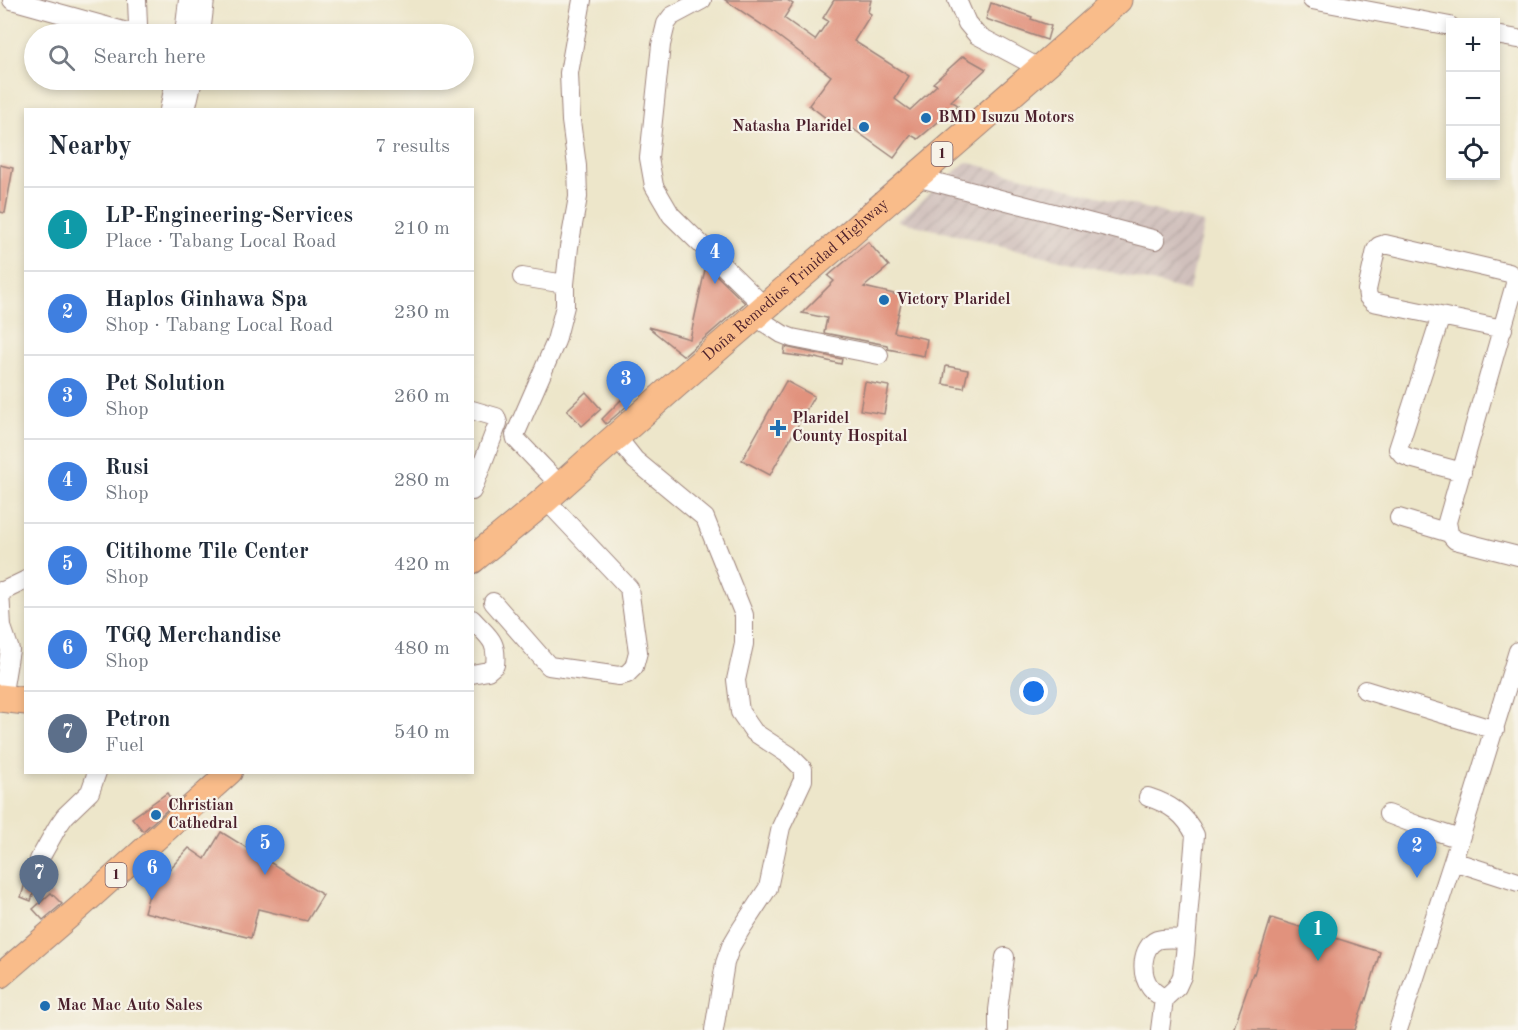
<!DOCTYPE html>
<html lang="en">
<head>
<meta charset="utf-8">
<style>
  :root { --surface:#fff; --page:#f2f2f3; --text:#1f2937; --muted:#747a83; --line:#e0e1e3; --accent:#ea580c }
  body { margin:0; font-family:"Old Standard TT",serif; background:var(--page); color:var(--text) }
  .controls { position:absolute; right:18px; top:18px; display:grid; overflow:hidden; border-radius:0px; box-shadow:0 3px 9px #0003 }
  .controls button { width:54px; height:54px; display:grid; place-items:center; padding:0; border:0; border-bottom:2px solid var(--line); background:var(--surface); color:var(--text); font:30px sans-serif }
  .you { position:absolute; left:1034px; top:692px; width:21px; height:21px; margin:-15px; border:4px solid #fff; border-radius:50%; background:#1a73e8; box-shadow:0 0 0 9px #1a73e833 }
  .badge { display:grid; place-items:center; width:39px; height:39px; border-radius:50%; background:var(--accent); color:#fff; font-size:20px; font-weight:700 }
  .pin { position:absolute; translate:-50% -50px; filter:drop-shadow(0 2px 3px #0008) }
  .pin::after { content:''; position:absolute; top:32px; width:21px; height:18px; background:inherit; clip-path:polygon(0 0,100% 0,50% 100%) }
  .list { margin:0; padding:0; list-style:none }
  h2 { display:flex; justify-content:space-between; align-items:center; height:78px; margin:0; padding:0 24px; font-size:26px }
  h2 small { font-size:20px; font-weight:400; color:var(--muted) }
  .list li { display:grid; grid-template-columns:39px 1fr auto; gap:18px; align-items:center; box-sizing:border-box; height:84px; padding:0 24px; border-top:2px solid var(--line) }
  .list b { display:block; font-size:22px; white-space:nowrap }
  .list p { margin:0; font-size:20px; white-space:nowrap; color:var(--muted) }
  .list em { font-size:20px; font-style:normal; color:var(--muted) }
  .icon { flex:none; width:33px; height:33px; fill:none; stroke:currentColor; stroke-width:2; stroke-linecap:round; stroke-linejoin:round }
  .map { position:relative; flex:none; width:1518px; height:1030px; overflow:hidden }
  .search { position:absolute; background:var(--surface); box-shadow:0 3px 9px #0003; left:24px; top:24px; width:450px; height:66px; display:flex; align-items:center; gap:15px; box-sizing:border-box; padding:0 21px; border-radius:33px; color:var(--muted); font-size:22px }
  .panel { position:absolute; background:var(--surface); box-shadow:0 3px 9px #0003; left:24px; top:108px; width:450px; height:666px; border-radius:0px }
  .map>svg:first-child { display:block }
  .industrial { fill:url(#industrial-furrows) }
  .building { fill:#e1927d }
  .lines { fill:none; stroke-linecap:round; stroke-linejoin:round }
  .minor-casing { stroke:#9c827a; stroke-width:20 }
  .major-casing { stroke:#9c827a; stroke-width:26 }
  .highway-casing { stroke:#9c827a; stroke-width:29 }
  .minor { stroke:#fff; stroke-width:18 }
  .major { stroke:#f9bc8a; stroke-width:24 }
  .highway { stroke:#f9bc8a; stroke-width:27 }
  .poi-dot { fill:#1f6fb2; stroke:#f7f3e8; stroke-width:2 }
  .labels { text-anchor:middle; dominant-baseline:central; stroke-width:4.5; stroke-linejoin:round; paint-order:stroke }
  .shield { fill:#f7f3e8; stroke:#7e5f64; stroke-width:1.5 }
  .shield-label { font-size:15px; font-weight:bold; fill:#4a1f2b }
  .poi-label { font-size:16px; font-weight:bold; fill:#4a1f2b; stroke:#f7f3e8; text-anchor:start }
  .street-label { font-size:16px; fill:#4a1f2b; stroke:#f7f3e8 }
</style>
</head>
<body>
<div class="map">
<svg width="1518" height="1030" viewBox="0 0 1518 1030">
  <defs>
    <pattern id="industrial-furrows" width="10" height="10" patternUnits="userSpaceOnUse" patternTransform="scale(1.5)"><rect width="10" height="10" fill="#d0c0bc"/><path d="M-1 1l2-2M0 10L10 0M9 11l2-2" fill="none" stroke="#b4a5a2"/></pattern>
  </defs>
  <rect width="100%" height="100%" fill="#f7f3e8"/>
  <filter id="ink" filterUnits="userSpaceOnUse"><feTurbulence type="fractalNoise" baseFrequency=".0167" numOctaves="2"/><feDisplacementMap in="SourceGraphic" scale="12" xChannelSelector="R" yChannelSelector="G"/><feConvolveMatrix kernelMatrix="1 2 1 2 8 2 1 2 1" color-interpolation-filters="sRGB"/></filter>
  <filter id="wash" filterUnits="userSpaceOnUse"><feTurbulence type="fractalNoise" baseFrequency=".008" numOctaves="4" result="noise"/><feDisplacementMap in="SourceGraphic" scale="24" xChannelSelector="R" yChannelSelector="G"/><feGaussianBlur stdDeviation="1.35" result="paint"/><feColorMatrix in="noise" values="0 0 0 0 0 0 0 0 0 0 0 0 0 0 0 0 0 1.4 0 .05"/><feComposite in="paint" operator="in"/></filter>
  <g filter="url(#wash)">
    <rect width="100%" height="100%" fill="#ede6ca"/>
    <!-- industrial -->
    <path class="industrial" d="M966 162 1204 223 1189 291 898 221Z"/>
    <g id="blocks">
      <!-- building -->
      <path class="building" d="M725 0H787L793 4 784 18 815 40 828 21 823 18 834 0H871L868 12 871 14 854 41 909 76 895 99 910 110 937 85 933 83 963 56 986 69 951 101 958 105 918 139 911 135 894 158 849 126 844 132 809 105 831 76 774 33Z
        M991 3 1032 17 1031 19 1051 26 1047 40 986 19Z
        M0 165 13 168 5 213 0 212Z
        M868 242 889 266 864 287 903 296 894 332 927 339 924 356 888 349 887 345 824 333 827 318 802 313 834 281 828 276Z
        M706 265 745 303 684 356 648 327 690 339Z
        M785 347 842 359 841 364 811 357V358L784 354Z
        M946 366 968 370 964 388 943 384Z
        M786 381 814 396 770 475 742 460Z
        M865 382 889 386 884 414 860 410Z
        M586 392 601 409 582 426 567 410Z
        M622 399 628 405 606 424 602 419Z
        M167 793 174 804 143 831 132 818Z
        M221 832 323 895 307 921 258 909 251 938 144 912 152 884 155 885 189 848 205 859Z
        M28 873 39 876 31 901 21 897Z
        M51 893 62 904 43 920 33 909Z
        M1271 918 1380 952 1365 1003 1364 1002 1355 1030H1233L1253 973 1254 974Z"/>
    </g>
  </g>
  <g filter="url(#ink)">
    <use href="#blocks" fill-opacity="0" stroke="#9c827a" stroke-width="1.5"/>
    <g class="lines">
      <!-- minor casing -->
      <g class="minor-casing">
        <path id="minor" d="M12 0 127 32H133L138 25 137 0
          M702 0 672 16 666 24 661 45 649 158 654 186 671 215 765 307
          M957 0 967 23 977 35 1041 69
          M1312 0 1450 26
          M184 34 188 0
          M201 34 205 0
          M1496 35 1518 39
          M169 110 175 80
          M186 110 193 80
          M916 177 1156 240
          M522 277 565 284
          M754 316 782 334 792 338 879 355
          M1441 316 1398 449 1403 455 1410 458 1462 472
          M1503 329 1373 302 1368 297 1367 290 1376 250 1379 246 1385 244 1509 273 1515 277V284L1447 522 1449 533 1455 540 1518 556
          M472 410 496 417 498 423 472 491
          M616 436 635 460 705 518 744 615V644L736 680 740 712 754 732 789 755 803 769V780L781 827 768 888 741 929 731 946 725 963 714 1030
          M560 485 516 439 515 435 556 341 565 306V284L569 247 578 197 577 166 571 121 569 73 582 0
          M1399 518 1449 533
          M0 591 2 627 10 650 2 698
          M1 592 26 580
          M493 602 549 666 619 676 627 674 634 667 638 652 629 588 545 499
          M472 619C488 637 498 640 495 665L488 671 472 674
          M1365 690 1495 730
          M1148 797C1170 804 1185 814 1195 835L1185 954 1182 976 1177 987 1164 999 1160 1030
          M1388 814 1417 825 1460 839
          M39 860 58 826 65 816 90 792 97 772
          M1453 861 1518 882
          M1164 999C1159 995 1153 992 1150 987 1140 974 1141 947 1157 940 1166 937 1178 939 1186 939
          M998 1030V1010L1005 957
          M1398 1030 1460 839 1518 651"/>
      </g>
      <!-- major casing -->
      <g class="major-casing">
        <path id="major" d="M0 976 80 907 230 772"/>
      </g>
      <!-- highway casing -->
      <g class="highway-casing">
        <g id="highway">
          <path id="s1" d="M472 560C496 540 522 520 546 499 734 330 929 169 1118 0"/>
          <path d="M0 698 26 701"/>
        </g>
      </g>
      <!-- minor -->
      <use href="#minor" class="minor"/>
      <!-- major -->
      <use href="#major" class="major"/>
      <!-- highway -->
      <use href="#highway" class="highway"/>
    </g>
  </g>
  <!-- markers -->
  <g class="poi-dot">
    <circle cx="926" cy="118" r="6"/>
    <circle cx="864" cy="127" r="6"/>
    <circle cx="884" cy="300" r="6"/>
    <path d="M775 419h6v6h6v6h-6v6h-6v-6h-6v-6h6z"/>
    <circle cx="156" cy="815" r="6"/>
    <circle cx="45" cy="1006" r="6"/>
  </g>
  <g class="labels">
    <!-- shield labels -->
    <g class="shield">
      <rect x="931.5" y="142" width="21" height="24" rx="4.5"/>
      <rect x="105.5" y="863" width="21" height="24" rx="4.5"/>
    </g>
    <g class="shield-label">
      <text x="942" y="154">1</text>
      <text x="116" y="875">1</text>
    </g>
    <!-- poi labels -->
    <g class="poi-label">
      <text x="938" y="118">BMD Isuzu Motors</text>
      <text x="852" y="127" text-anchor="end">Natasha Plaridel</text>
      <text x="896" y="300">Victory Plaridel</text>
      <text x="792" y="419">Plaridel<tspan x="792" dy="18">County Hospital</tspan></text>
      <text x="168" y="806">Christian<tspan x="168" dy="18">Cathedral</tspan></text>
      <text x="57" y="1006">Mac Mac Auto Sales</text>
    </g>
    <!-- street labels -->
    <g class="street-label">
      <text stroke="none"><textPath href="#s1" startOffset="428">Doña Remedios Trinidad Highway</textPath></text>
    </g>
  </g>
</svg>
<div class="controls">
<button>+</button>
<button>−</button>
<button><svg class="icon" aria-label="locate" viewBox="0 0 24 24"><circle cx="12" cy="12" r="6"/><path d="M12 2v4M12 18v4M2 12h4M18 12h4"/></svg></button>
</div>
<div class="you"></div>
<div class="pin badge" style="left:1318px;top:961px;background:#0f9aa8">1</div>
<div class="pin badge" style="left:1417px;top:878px;background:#3f7fe0">2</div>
<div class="pin badge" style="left:626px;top:411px;background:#3f7fe0">3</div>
<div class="pin badge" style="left:715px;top:284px;background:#3f7fe0">4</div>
<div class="pin badge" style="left:265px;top:875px;background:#3f7fe0">5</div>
<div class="pin badge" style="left:152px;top:900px;background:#3f7fe0">6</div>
<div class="pin badge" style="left:39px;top:905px;background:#5c6f8a">7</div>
<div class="search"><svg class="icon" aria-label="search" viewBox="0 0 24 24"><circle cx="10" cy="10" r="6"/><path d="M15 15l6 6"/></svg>Search here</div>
<section class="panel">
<h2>Nearby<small>7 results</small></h2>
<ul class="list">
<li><span class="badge" style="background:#0f9aa8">1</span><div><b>LP-Engineering-Services</b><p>Place · Tabang Local Road</p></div><em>210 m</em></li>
<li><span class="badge" style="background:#3f7fe0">2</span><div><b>Haplos Ginhawa Spa</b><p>Shop · Tabang Local Road</p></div><em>230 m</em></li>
<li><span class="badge" style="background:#3f7fe0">3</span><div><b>Pet Solution</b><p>Shop</p></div><em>260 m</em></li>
<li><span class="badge" style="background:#3f7fe0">4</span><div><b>Rusi</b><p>Shop</p></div><em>280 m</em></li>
<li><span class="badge" style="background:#3f7fe0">5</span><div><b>Citihome Tile Center</b><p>Shop</p></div><em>420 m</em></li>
<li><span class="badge" style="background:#3f7fe0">6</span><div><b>TGQ Merchandise</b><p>Shop</p></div><em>480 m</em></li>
<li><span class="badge" style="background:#5c6f8a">7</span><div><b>Petron</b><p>Fuel</p></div><em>540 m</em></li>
</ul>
</section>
</div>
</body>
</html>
